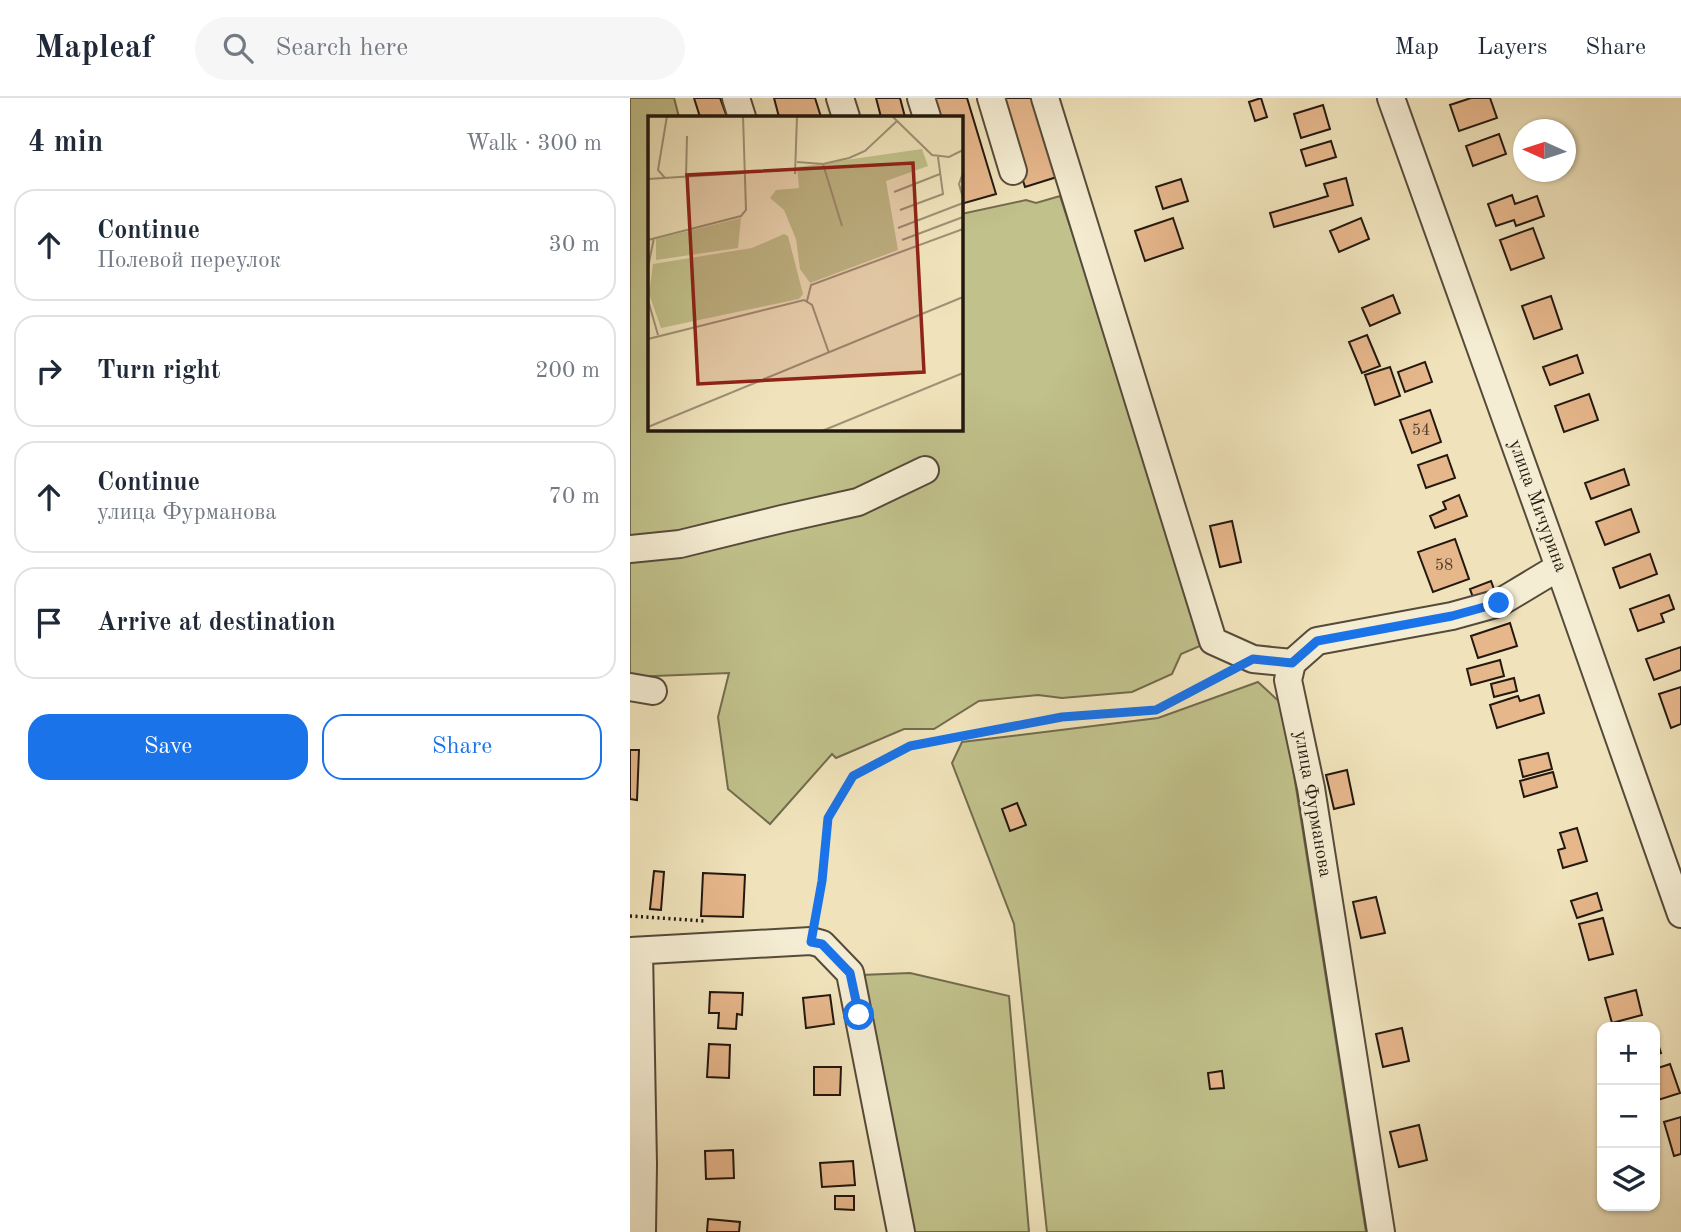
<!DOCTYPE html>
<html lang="en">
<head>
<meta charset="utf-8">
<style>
  :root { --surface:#fff; --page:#f6f6f7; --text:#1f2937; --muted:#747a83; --line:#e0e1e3; --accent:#1a73e8 }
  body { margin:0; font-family:"Old Standard TT",serif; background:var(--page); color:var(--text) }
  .controls { position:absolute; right:21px; bottom:21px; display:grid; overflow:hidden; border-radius:14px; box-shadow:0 2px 5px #0004 }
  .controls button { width:63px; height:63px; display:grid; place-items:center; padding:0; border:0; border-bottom:2px solid var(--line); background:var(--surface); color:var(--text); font:35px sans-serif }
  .compass { position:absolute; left:883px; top:21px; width:63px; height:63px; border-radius:50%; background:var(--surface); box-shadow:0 2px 5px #0004; rotate:273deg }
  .stop { position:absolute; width:21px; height:21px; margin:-16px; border:5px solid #1a73e8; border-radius:50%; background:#fff }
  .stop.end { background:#1a73e8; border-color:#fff; box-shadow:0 2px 7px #0008 }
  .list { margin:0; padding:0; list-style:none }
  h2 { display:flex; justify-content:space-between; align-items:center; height:91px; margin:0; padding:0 28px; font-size:30px }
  h2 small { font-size:23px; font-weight:400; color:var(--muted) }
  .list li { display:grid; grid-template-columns:46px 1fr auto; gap:21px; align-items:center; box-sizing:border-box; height:112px; margin:0 14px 14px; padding:0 14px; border:2px solid var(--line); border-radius:21px }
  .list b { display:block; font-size:26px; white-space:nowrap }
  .list p { margin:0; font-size:23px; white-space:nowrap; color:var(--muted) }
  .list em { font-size:23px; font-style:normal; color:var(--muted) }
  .actions { display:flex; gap:14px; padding:21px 28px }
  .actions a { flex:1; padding:16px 0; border:2px solid var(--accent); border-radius:21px; text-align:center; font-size:24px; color:var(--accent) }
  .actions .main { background:var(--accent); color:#fff }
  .icon { flex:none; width:38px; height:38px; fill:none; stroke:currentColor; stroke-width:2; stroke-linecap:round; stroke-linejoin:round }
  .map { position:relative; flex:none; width:1051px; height:1134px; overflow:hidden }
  header { display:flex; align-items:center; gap:42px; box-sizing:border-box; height:98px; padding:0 35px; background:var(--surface); border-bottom:2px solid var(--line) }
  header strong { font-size:33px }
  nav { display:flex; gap:38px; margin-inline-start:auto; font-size:24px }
  .search { width:490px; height:63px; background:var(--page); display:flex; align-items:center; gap:18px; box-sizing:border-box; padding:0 24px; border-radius:38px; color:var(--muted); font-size:26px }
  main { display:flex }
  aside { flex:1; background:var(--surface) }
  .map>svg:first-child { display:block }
  .green { fill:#c1c18b; stroke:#726c4d; stroke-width:2 }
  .building { fill:#e7b78c; stroke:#23180f; stroke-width:2 }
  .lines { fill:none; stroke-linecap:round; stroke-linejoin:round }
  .minor-casing { stroke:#564b3a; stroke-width:30 }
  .path { stroke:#23180f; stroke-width:3.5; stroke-dasharray:2 3.5; stroke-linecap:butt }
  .minor { stroke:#f5edd3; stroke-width:26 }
  .route { stroke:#1a73e8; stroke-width:9 }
  .labels { text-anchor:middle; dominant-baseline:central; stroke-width:6; stroke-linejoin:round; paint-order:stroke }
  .number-label { font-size:16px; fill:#54402e }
  .street-label { font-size:19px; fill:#23180f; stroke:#f5edd3 }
  .inset-road { fill:none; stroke:#9e9276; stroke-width:2 }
  .view { fill:#8f2418; fill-opacity:0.15; stroke:#8f2418; stroke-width:3.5 }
  .inset-edge { fill:none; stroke:#23180f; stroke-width:3.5 }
</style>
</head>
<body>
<header>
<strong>Mapleaf</strong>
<div class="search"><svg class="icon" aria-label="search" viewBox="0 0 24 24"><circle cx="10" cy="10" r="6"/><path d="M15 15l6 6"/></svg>Search here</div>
<nav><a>Map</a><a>Layers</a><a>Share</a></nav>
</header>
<main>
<aside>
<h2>4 min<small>Walk · 300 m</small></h2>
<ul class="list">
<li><svg class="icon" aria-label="ahead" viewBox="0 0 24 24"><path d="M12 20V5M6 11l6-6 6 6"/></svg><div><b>Continue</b><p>Полевой переулок</p></div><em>30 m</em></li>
<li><svg class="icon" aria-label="right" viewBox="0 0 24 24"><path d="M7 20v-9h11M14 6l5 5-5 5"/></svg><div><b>Turn right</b></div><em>200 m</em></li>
<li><svg class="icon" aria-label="ahead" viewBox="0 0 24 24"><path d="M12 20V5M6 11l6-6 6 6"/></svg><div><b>Continue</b><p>улица Фурманова</p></div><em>70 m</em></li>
<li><svg class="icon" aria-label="arrive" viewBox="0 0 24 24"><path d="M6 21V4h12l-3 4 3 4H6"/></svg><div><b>Arrive at destination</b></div></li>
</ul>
<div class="actions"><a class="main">Save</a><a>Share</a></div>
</aside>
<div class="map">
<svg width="1051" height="1134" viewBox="0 0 1051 1134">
  <rect width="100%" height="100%" fill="#f0e3bb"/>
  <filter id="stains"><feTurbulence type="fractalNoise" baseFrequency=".00286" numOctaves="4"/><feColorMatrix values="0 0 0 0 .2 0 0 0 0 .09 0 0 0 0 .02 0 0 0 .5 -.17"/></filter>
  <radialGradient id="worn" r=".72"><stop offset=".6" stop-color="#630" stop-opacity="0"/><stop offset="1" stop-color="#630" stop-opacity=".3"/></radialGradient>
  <!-- green -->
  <path class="green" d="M0 0H44L49 19H19V331H331V116L396 102 406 105 430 98 577 545 551 556 542 576 502 594 432 600 408 597 349 603 304 631H274L206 660 202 656 140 726 98 691 88 619 99 575 0 579Z
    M628 584 653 607 736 1134H417L384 826 322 665 332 644 528 620Z
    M280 875 379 898 399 1134H281L231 877Z"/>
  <!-- building -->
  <path class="building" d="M64 0H90L97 19H70Z
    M144 0H185L191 19H149Z
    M246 0H270L275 19H251Z
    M293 0H337L366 96 331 106V19H299Z
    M367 0H406L430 78 395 89Z
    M631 0 637 19 625 23 619 4Z
    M841 0H860L867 20 829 33 820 7Z
    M693 7 700 31 671 40 664 16Z
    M869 36 876 56 843 68 836 48Z
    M701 43 706 59 676 68 671 52Z
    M716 80 723 107 644 129 640 115 698 98 694 86Z
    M551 81 558 103 533 111 526 89Z
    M882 97 885 106 907 98 914 118 886 128 884 122 866 128 858 106Z
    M543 120 553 150 515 163 505 133Z
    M731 120 739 141 709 154 700 133Z
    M903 130 914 160 881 172 870 142Z
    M763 197 770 215 740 228 732 210Z
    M921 198 932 231 904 241 892 208Z
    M737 237 750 268 732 275 719 244Z
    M947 257 953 275 920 287 913 269Z
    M795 264 802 284 775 294 768 274Z
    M760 269 770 298 745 307 735 277Z
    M959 296 968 322 934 334 925 308Z
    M800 312 811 344 782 355 770 322Z
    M817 357 825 380 796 390 788 367Z
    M994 371 999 387 961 401 955 385Z
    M829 397 837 418 805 430 800 418 816 411 813 404Z
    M1001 411 1009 434 975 447 966 424Z
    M602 423 611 464 590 469 580 428Z
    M825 441 839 481 803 494 788 454Z
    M1020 456 1027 476 990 490 983 470Z
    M861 483 866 497 845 505 840 491Z
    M1039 497 1044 511 1031 516 1034 524 1008 533 1000 511Z
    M880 525 887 548 848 560 841 538Z
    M1051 549V572L1024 582 1016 561Z
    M870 562 874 578 841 587 837 571Z
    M884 580 887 593 864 599 861 586Z
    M1051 589V626L1041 630 1029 596Z
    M909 597 914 615 867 630 860 607 888 598 890 603Z
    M0 652H9L7 702 0 701Z
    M918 655 922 671 893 679 889 662Z
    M717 672 724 706 704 711 696 677Z
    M923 674 927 689 894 699 890 683Z
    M387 705 396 727 380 733 372 711Z
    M947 730 957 763 933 770 928 752 935 750 930 735Z
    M24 773 34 774 31 812 20 811Z
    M73 775 115 777 113 819 71 818Z
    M967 795 972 812 947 820 941 803Z
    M746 799 755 835 731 840 723 804Z
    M973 820 983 856 959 862 949 826Z
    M1006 892 1012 917 982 925 975 900Z
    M80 894 113 895 112 917 107 916 106 931 88 930 89 915H79Z
    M200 897 204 926 176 930 173 900Z
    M772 930 779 963 753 969 746 936Z
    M1025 936 1031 955 1025 957Z
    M79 946 100 947 99 980 77 979Z
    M1040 966 1050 995 1025 1003V971Z
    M184 969H211L210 997H184Z
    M592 973 594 990 580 991 578 975Z
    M1051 1019V1056L1044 1058 1034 1024Z
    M789 1027 797 1062 769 1069 760 1034Z
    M103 1052 104 1080 76 1081 75 1053Z
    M223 1063 225 1087 192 1089 190 1065Z
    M205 1098H224V1112L205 1111Z
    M78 1121 110 1124 109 1134H77Z"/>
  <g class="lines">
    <!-- minor casing -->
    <g class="minor-casing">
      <path id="minor" d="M106 0 112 19
        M210 0 216 19
        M291 0 297 19
        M361 0 383 73
        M415 0 583 543 623 561 662 565
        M761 0 929 469 1051 816
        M0 451 50 446 152 421 228 404 295 372
        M0 589 23 593
        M0 853 181 843 192 846 220 875 271 1134
        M9 853 13 1066 12 1134
        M751 1134 681 690 658 582 662 565 687 543 822 518 869 505 929 469"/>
    </g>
    <!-- path -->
    <path class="path" d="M0 818 75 823
      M185 822 192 783 198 720 223 678 280 648 432 619 526 612 597 575"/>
    <!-- minor -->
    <use href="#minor" class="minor"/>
  </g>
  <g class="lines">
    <!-- route -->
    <path class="route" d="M229 917 220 875 192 846 181 844 192 783 198 720 223 678 280 648 432 619 526 612 623 561 662 565 687 543 822 518 869 505"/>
  </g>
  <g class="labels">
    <!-- number labels -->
    <g class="number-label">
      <text x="791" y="333">54</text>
      <text x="814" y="468">58</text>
    </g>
    <!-- street labels -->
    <g class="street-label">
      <text transform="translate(907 408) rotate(70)">улица Мичурина</text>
      <text transform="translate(682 706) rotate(80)">улица Фурманова</text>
    </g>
  </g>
  <!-- overview -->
  <g transform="translate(18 18)">
    <rect width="315" height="315" fill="#f0e3bb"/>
    <path d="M274 33 280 50 238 65 250 134 162 167 152 153 148 123 136 94 122 82 128 74 151 72 149 51ZM93 102 90 132 8 144V123ZM136 118 140 120 155 178 151 183 13 212 1 178 5 148 104 132Z" fill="#c1c18b"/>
    <path class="inset-road" d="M244 0 284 39 301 41 315 34M149 46 175 48 201 42 217 35 249 5M175 48 194 110M315 57 311 68 315 82M147 58 149 0M38 61 39 20M17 62 10 54 19 0M0 63 95 57M246 76 292 58M252 94 295 78 290 41M250 112 315 87M0 124 93 100 98 94 95 0M254 124 315 101M0 151 6 122M0 184 10 219M159 185 163 169 315 113M0 223 156 184 164 189 181 237M0 311 315 181M174 315 315 257"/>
    <path class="view" d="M265 47 276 256 50 268 39 59Z"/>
    <rect width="315" height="315" class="inset-edge"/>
  </g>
  <rect width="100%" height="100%" filter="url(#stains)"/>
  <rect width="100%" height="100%" fill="url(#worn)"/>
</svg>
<div class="controls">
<button>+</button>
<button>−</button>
<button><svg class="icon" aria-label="layers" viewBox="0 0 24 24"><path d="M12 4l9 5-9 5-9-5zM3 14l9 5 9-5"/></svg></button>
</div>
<svg class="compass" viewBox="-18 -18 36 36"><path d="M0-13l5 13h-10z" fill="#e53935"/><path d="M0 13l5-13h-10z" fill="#747a83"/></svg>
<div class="stop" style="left:229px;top:917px"></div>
<div class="stop end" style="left:869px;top:505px"></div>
</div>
</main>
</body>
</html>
